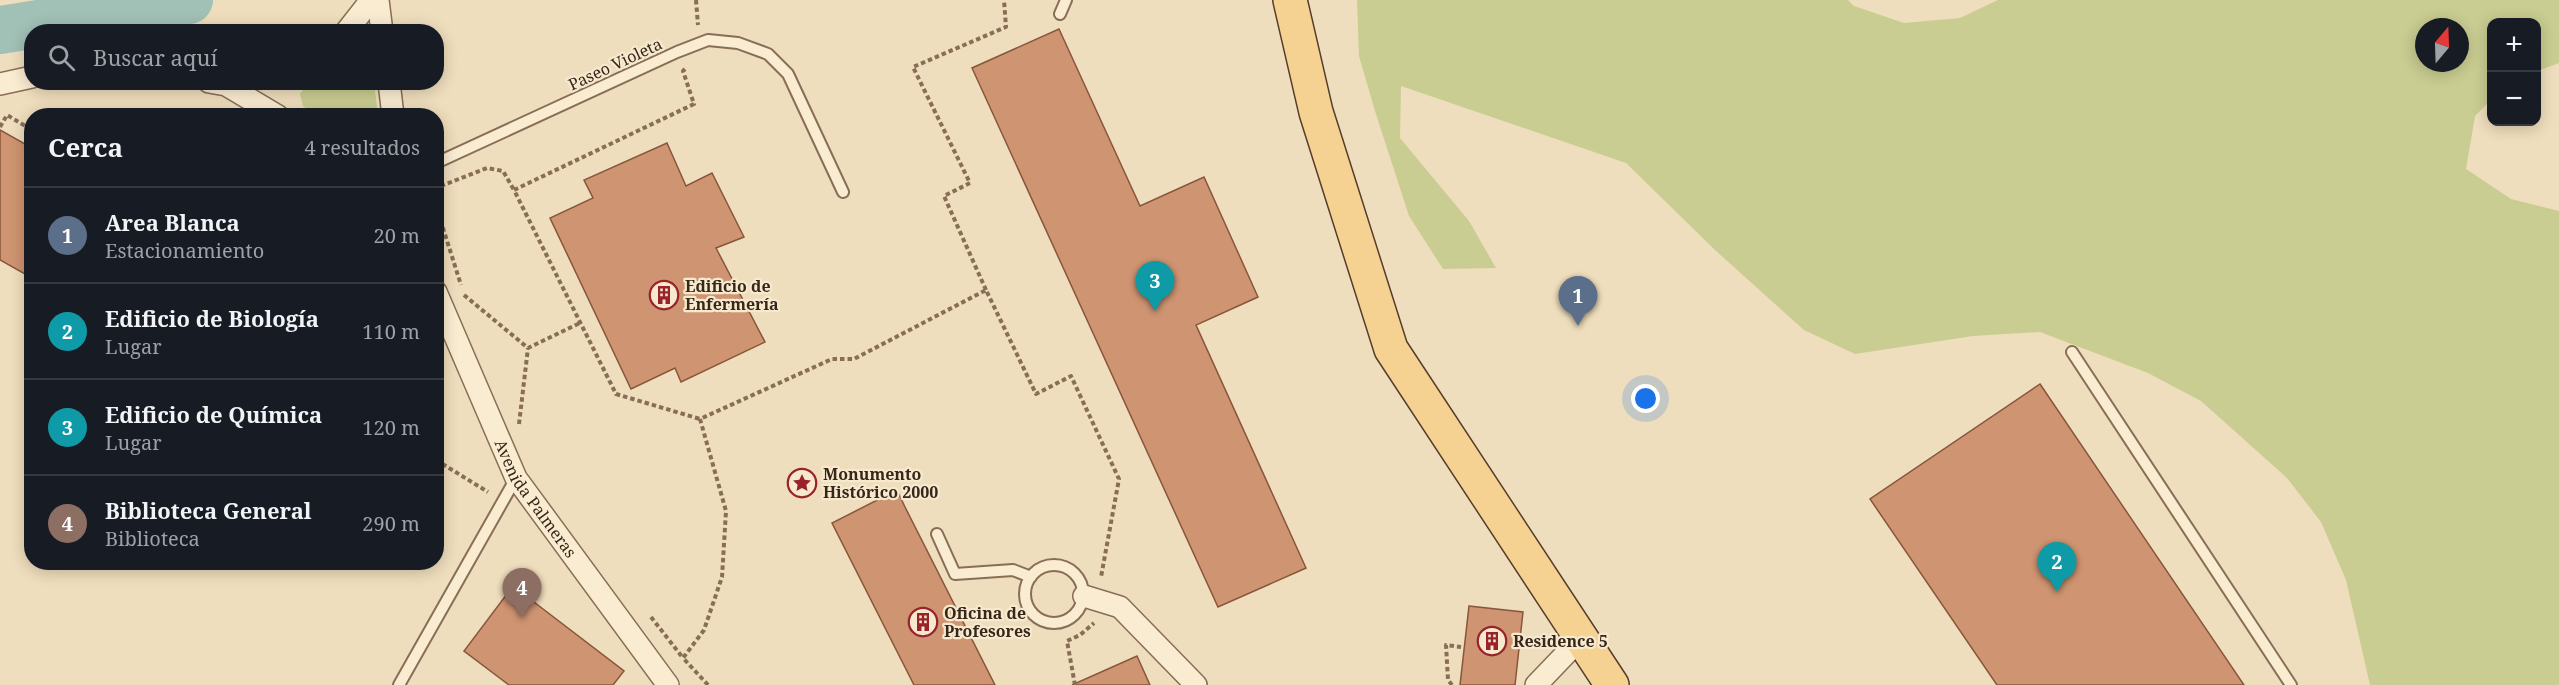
<!DOCTYPE html>
<html lang="es">
<head>
<meta charset="utf-8">
<style>
  :root { --surface:#171b24; --page:#20242c; --text:#f1f3f6; --muted:#9ea1a6; --line:#363941; --accent:#c9959a }
  body { margin:0; font-family:"Noto Serif",serif; background:var(--page); color:var(--text) }
  .controls { position:absolute; right:18px; top:18px; display:grid; overflow:hidden; border-radius:12px; box-shadow:0 3px 15px #0003 }
  .controls button { width:54px; height:54px; display:grid; place-items:center; padding:0; border:0; border-bottom:2px solid var(--line); background:var(--surface); color:var(--text); font:30px sans-serif }
  .compass { position:absolute; left:2415px; top:18px; width:54px; height:54px; border-radius:50%; background:var(--surface); box-shadow:0 3px 15px #0003; rotate:19deg }
  .you { position:absolute; left:1646px; top:399px; width:21px; height:21px; margin:-15px; border:4px solid #fff; border-radius:50%; background:#1a73e8; box-shadow:0 0 0 9px #1a73e833 }
  .badge { display:grid; place-items:center; width:39px; height:39px; border-radius:50%; background:var(--accent); color:#fff; font-size:20px; font-weight:700 }
  .pin { position:absolute; translate:-50% -50px; filter:drop-shadow(0 2px 3px #0008) }
  .pin::after { content:''; position:absolute; top:32px; width:21px; height:18px; background:inherit; clip-path:polygon(0 0,100% 0,50% 100%) }
  .list { margin:0; padding:0; list-style:none }
  h2 { display:flex; justify-content:space-between; align-items:center; height:78px; margin:0; padding:0 24px; font-size:26px }
  h2 small { font-size:20px; font-weight:400; color:var(--muted) }
  .list li { display:grid; grid-template-columns:39px 1fr auto; gap:18px; align-items:center; box-sizing:border-box; height:96px; padding:0 24px; border-top:2px solid var(--line) }
  .list b { display:block; font-size:22px; white-space:nowrap }
  .list p { margin:0; font-size:20px; white-space:nowrap; color:var(--muted) }
  .list em { font-size:20px; font-style:normal; color:var(--muted) }
  .icon { flex:none; width:33px; height:33px; fill:none; stroke:currentColor; stroke-width:2; stroke-linecap:round; stroke-linejoin:round }
  .map { position:relative; flex:none; width:2559px; height:685px; overflow:hidden }
  .search { position:absolute; background:var(--surface); box-shadow:0 3px 15px #0003; left:24px; top:24px; width:420px; height:66px; display:flex; align-items:center; gap:15px; box-sizing:border-box; padding:0 21px; border-radius:24px; color:var(--muted); font-size:22px }
  .panel { position:absolute; background:var(--surface); box-shadow:0 3px 15px #0003; left:24px; top:108px; width:420px; height:462px; border-radius:24px }
  .map>svg:first-child { display:block }
  .green { fill:#c9cd91; fill-rule:evenodd }
  .lines { fill:none; stroke-linecap:round; stroke-linejoin:round }
  .river { stroke:#a1c0b6; stroke-width:48 }
  .building { fill:#cf9471; stroke:#88563b; stroke-width:1.5 }
  .service-casing { stroke:#886e56; stroke-width:14 }
  .minor-casing { stroke:#886e56; stroke-width:24 }
  .primary-casing { stroke:#553d2b; stroke-width:36 }
  .path { stroke:#886e56; stroke-width:4; stroke-dasharray:4.5 3; stroke-linecap:butt }
  .service { stroke:#faecd1; stroke-width:10 }
  .minor { stroke:#faecd1; stroke-width:21 }
  .primary { stroke:#f5d292; stroke-width:33 }
  .labels { text-anchor:middle; dominant-baseline:central; stroke-width:4.5; stroke-linejoin:round; paint-order:stroke }
  .street-label { font-size:16px; fill:#37271b; stroke:#f7e9cd }
  .poi-label { font-size:16px; font-weight:bold; fill:#37271b; stroke:#f7e9cd; text-anchor:start }
</style>
</head>
<body>
<div class="map">
<svg width="2559" height="685" viewBox="0 0 2559 685">
  <rect width="100%" height="100%" fill="#efdebd"/>
  <!-- green -->
  <path class="green" d="M1357 0H1848L1854 6 1904 23 1960 18 1998 0H2559V63L2537 71 2536 22H2492L2491 100 2475 116 2466 169 2511 199 2559 211V685H2370L2346 580 2321 522 2287 478 2201 401 2148 373 2040 332 1973 336 1855 354 1804 330 1715 250 1626 163 1401 86 1400 138 1469 221 1496 268 1443 269 1409 216 1375 111 1359 56ZM2424 27H2460V63H2424Z
    M308 83H374L378 115H315L303 106 300 94Z"/>
  <g class="lines">
    <!-- river -->
    <path class="river" d="M0 30 189 0"/>
  </g>
  <!-- building -->
  <path class="building" d="M1059 29 1140 206 1204 177 1258 297 1196 325 1306 568 1218 607 972 68Z
    M0 130 32 148V278L0 260Z
    M667 143 686 186 712 173 744 237 716 248 765 342 681 382 675 368 631 389 550 218 593 198 584 180Z
    M2040 384 2244 685H1997L1870 499Z
    M897 490 905 507 995 685H914L832 523Z
    M513 586 624 671 613 685H509L464 651Z
    M1469 606 1523 612 1515 685H1460Z
    M1137 656 1150 685H1072Z"/>
  <g class="lines">
    <!-- service casing -->
    <g class="service-casing">
      <path id="service" d="M1060 14 1066 0
        M436 163 677 52 708 40 738 43 768 54 788 74 843 192
        M2072 352 2291 685
        M937 534 955 574 1013 570 1031 577
        M1025 594a29 29 0 1 1 58 0a29 29 0 1 1-58 0Z
        M399 685 516 478"/>
    </g>
    <!-- minor casing -->
    <g class="minor-casing">
      <g id="minor">
        <path d="M378 0 382 32"/>
        <path d="M346 32 371 0"/>
        <path d="M209 82 226 85 278 116"/>
        <path d="M389 82 393 116"/>
        <path d="M0 84 32 77"/>
        <path id="s1" d="M436 292 516 478 668 685"/>
        <path d="M1084 596 1120 607 1196 685"/>
        <path d="M1536 685 1581 638"/>
      </g>
    </g>
    <!-- primary casing -->
    <g class="primary-casing">
      <path id="primary" d="M1290 0 1316 112 1391 349 1612 685"/>
    </g>
    <!-- path -->
    <path class="path" d="M696 0 698 25
      M685 69 683 71 694 104 514 190 616 394 700 419
      M0 127 7 115 32 130
      M436 192 441 186 487 168 503 171 514 190
      M436 206 461 285
      M986 290 944 196 970 183 913 67 1006 27 1004 0
      M464 295 528 348 580 323
      M519 424 528 348
      M436 460 488 492
      M651 617 683 658
      M708 685 683 658 704 630 722 577 726 511 700 419 832 359H854L986 290 1036 394 1071 376 1119 479 1101 577
      M1075 685 1067 641 1080 635 1094 623
      M1452 685 1448 680 1446 645 1461 647"/>
    <!-- service -->
    <use href="#service" class="service"/>
    <!-- minor -->
    <use href="#minor" class="minor"/>
    <!-- primary -->
    <use href="#primary" class="primary"/>
  </g>
  <!-- icons -->
  <defs>
    <g id="building-ring" transform="scale(1.5)"><circle r="9.5" fill="#f7e9cd" stroke="#99232a" stroke-width="1.5"/><path d="M-4-6H4V6H1V3H-1V6H-4ZM-2.5-4.3h1.7v1.8h-1.7ZM.8-4.3h1.7v1.8H.8ZM-2.5-1h1.7V.8h-1.7ZM.8-1h1.7V.8H.8Z" fill="#99232a"/></g>
    <g id="sight-ring" transform="scale(1.5)"><circle r="9.5" fill="#f7e9cd" stroke="#99232a" stroke-width="1.5"/><path d="M0-6L1.8-2.2L6-1.7L2.9 1.2L3.7 5.4L0 3.3L-3.7 5.4L-2.9 1.2L-6-1.7L-1.8-2.2Z" fill="#99232a"/></g>
  </defs>
  <g fill-rule="evenodd">
    <use href="#building-ring" x="664" y="295"/>
    <use href="#sight-ring" x="802" y="483"/>
    <use href="#building-ring" x="923" y="622"/>
    <use href="#building-ring" x="1492" y="641"/>
  </g>
  <g class="labels">
    <!-- street labels -->
    <g class="street-label">
      <text transform="translate(615 64) rotate(-25)">Paseo Violeta</text>
      <text stroke="none"><textPath href="#s1" startOffset="230">Avenida Palmeras</textPath></text>
    </g>
    <!-- poi labels -->
    <g class="poi-label">
      <text x="685" y="286">Edificio de<tspan x="685" dy="18">Enfermería</tspan></text>
      <text x="823" y="474">Monumento<tspan x="823" dy="18">Histórico 2000</tspan></text>
      <text x="944" y="613">Oficina de<tspan x="944" dy="18">Profesores</tspan></text>
      <text x="1513" y="641">Residence 5</text>
    </g>
  </g>
</svg>
<div class="controls">
<button>+</button>
<button>−</button>
</div>
<svg class="compass" viewBox="-18 -18 36 36"><path d="M0-13l5 13h-10z" fill="#e53935"/><path d="M0 13l5-13h-10z" fill="#9ea1a6"/></svg>
<div class="you"></div>
<div class="pin badge" style="left:1578px;top:326px;background:#5c6f8a">1</div>
<div class="pin badge" style="left:2057px;top:592px;background:#0f9aa8">2</div>
<div class="pin badge" style="left:1155px;top:311px;background:#0f9aa8">3</div>
<div class="pin badge" style="left:522px;top:618px;background:#8d6e63">4</div>
<div class="search"><svg class="icon" aria-label="search" viewBox="0 0 24 24"><circle cx="10" cy="10" r="6"/><path d="M15 15l6 6"/></svg>Buscar aquí</div>
<section class="panel">
<h2>Cerca<small>4 resultados</small></h2>
<ul class="list">
<li><span class="badge" style="background:#5c6f8a">1</span><div><b>Area Blanca</b><p>Estacionamiento</p></div><em>20 m</em></li>
<li><span class="badge" style="background:#0f9aa8">2</span><div><b>Edificio de Biología</b><p>Lugar</p></div><em>110 m</em></li>
<li><span class="badge" style="background:#0f9aa8">3</span><div><b>Edificio de Química</b><p>Lugar</p></div><em>120 m</em></li>
<li><span class="badge" style="background:#8d6e63">4</span><div><b>Biblioteca General</b><p>Biblioteca</p></div><em>290 m</em></li>
</ul>
</section>
</div>
</body>
</html>
